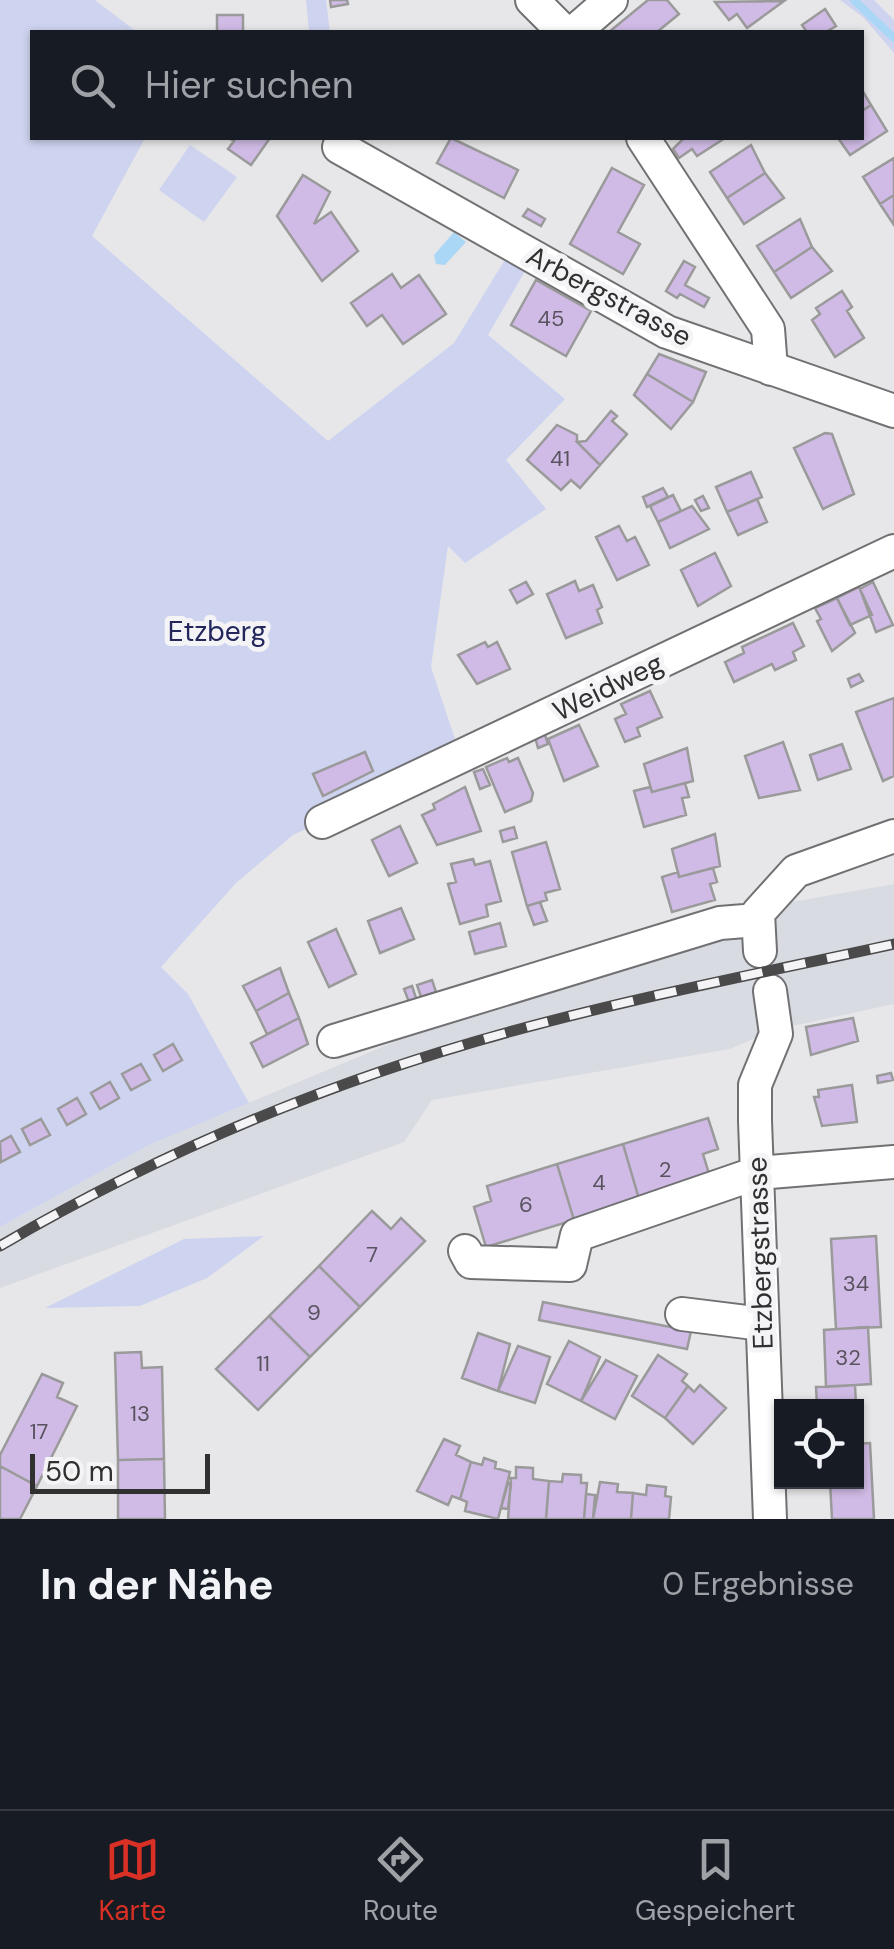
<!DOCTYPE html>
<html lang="de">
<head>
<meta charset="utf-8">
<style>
  :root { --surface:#171b24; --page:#242831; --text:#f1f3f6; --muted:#9ea1a6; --line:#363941; --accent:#d93025 }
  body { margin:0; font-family:"DM Sans",sans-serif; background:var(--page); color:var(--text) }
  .controls { position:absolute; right:30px; bottom:30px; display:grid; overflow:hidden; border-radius:0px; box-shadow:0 2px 8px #0004 }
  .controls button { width:90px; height:90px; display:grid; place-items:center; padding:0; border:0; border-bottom:2px solid var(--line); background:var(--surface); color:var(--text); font:50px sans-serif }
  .scale { position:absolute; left:30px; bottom:25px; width:180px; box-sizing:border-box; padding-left:10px; border:5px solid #303030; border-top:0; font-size:28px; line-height:35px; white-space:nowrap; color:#303030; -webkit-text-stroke:8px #f4f4f6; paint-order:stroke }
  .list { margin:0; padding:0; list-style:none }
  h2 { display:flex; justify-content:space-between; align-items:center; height:130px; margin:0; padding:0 40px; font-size:42px }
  h2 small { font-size:32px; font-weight:400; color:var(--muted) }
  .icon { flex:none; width:55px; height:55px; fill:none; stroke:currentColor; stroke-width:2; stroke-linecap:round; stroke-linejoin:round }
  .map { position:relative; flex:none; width:894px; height:1519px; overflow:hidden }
  .search { position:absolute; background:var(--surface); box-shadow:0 2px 8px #0004; left:30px; right:30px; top:30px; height:110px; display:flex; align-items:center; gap:25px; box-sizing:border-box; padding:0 35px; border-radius:0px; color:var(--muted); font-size:38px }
  .sheet { height:290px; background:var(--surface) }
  nav { display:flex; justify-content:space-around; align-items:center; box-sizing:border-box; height:140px; border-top:2px solid var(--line); background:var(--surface); font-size:28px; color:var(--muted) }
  nav a { display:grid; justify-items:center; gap:5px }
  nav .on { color:var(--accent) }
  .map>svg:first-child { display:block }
  .built { fill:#d9dbe2 }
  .green { fill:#ced4ef }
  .water { fill:#aad7f5 }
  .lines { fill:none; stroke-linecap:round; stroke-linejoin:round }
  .stream { stroke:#aad7f5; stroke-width:8 }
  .building { fill:#d0bbe6; stroke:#9b9a9b; stroke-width:2.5 }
  .minor-casing { stroke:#717173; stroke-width:36 }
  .minor { stroke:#fff; stroke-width:32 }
  .rail-casing { stroke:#4a4a4a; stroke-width:11 }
  .rail { stroke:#f4f4f6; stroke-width:8; stroke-dasharray:22; stroke-linecap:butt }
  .labels { text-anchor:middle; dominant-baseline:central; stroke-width:10; stroke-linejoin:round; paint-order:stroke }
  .number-label { font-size:22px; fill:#58535e }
  .street-label { font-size:28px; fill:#303030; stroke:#f4f4f6 }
  .park-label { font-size:28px; fill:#23275c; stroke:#f4f4f6 }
</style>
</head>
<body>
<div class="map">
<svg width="894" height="1519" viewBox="0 0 894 1519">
  <rect width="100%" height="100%" fill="#e7e7e9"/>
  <!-- built -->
  <path class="built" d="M894 884V1004L774 1030 730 1049 432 1100 404 1142 0 1288V1227L151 1144 475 1008 780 904Z"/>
  <!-- green -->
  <path class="green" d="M0 0H95L137 32H32V138H145L92 236 328 441 454 343 509 253 528 266 488 335 565 399 506 460 546 509 465 563 448 546 431 667 461 757 293 835 236 883 161 967 188 994 249 1103 151 1144 0 1227Z
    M306 0H326L330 32H309Z
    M840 0H874L894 20V53L863 17Z
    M190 145 237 177 204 222 159 190Z
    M264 1236 207 1278 140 1306 45 1308 184 1239Z"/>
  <!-- water -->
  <path class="water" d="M454 232 466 242 445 265 436 264 434 255Z"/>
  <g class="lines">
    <!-- stream -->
    <path class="stream" d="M854 0 894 38"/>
  </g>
  <!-- building -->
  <path class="building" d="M330 0H347L348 4 331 7Z
    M648 0H667L679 14 657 32H609Z
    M784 1 747 28 737 14 729 20 715 2Z
    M825 9 836 26 826 32H807L802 25Z
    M217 15H243V32H217Z
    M862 90 871 105 862 111Z
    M871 105 887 131 850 155 838 138H862V111Z
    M228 138H270L251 165 228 149 234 141Z
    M451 138 518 170 504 198 437 163Z
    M684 138H725L697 156 692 149 679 158 673 149Z
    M751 145 765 173 727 198 710 172Z
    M894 158V195L880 204 863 177Z
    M612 168 644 185 618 232 640 244 623 274 570 244Z
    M765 173 784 198 744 224 727 198Z
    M303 175 330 192 314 224 331 212 358 251 322 281 277 216Z
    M894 195V225L880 204Z
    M528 209 545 219 541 226 523 216Z
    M800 219 812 247 774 272 757 246Z
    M812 247 832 271 791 298 774 272Z
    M684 261 695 267 685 285 709 298 704 307 680 294 677 298 666 291Z
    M392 274 401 288 419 275 446 314 403 344 382 315 367 326 351 303Z
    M536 280 591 311 566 356 511 325Z
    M842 291 852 307 847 311 864 338 835 357 812 320 820 314 816 308Z
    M659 354 706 372 693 402 647 374Z
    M647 374 693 402 671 429 634 395Z
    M611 411 617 416 612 421 627 434 600 465 577 442 586 441Z
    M557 425 577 435V442L600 465 580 488 571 480 561 490 527 460Z
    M825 433 832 434 854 494 823 509 794 448Z
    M751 472 762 497 727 512 716 487Z
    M663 488 668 497 647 507 643 497Z
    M673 495 681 511 658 522 650 506Z
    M703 496 709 508 701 511 695 500Z
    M757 499 767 522 738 535 727 512Z
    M692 506 709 529 670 548 658 522Z
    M619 526 627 541 635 537 649 565 617 580 596 537Z
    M715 553 731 586 698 606 681 570Z
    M575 581 579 591 593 585 602 607 597 610 602 623 566 638 547 594Z
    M526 582 533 594 517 603 510 590Z
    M873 582 893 625 876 632 860 589Z
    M859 587 872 615 850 625 837 598Z
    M837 598 855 633 832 651 817 621 821 619 815 608Z
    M793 623 804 646 793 652 796 660 775 670 772 664 734 682 725 662 744 653 742 647Z
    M485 642 488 647 497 642 510 669 477 684 458 655Z
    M859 674 863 681 851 687 848 679Z
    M650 691 662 717 637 728 640 736 625 742 615 719 626 714 621 704Z
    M894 698V776L883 781 856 712Z
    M579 725 598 766 564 781 548 739Z
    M543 729 548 744 538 748 534 733Z
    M783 742 800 790 759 798 745 756Z
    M842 744 851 769 818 780 810 755Z
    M687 748 693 781 652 792 644 764Z
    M365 752 373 771 323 796 313 774Z
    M507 758 509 762 518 758 533 793 531 801 505 812 486 767Z
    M483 769 490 785 480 789 474 772Z
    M685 783 689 797 682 798 686 815 644 827 634 791 650 787 652 792Z
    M465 787 481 831 437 845 422 815 435 809 433 804Z
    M400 826 417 863 389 876 372 840Z
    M514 827 517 838 503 842 500 831Z
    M715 834 720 866 679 877 672 849Z
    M546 842 560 889 545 893 547 900 527 906 512 852Z
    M473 859 475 865 490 861 501 901 486 905 488 916 460 924 448 884 456 882 451 864Z
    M713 868 717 882 710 884 715 900 672 912 662 877 678 872 679 877Z
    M540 902 547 921 534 925 527 906Z
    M401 908 414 939 380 953 368 921Z
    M500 923 506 946 475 954 469 932Z
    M336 929 356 974 329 987 308 942Z
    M280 968 289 993 256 1011 243 986Z
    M432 980 436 992 421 997 417 985Z
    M412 986 419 1007 412 1010 404 989Z
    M289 993 299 1018 267 1034 256 1011Z
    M299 1018 308 1044 263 1067 251 1043Z
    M853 1018 858 1041 811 1055 806 1027Z
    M173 1044 182 1060 163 1071 154 1055Z
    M141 1064 150 1080 131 1090 122 1074Z
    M891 1073 893 1080 878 1083 877 1076Z
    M110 1082 119 1098 100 1109 91 1093Z
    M852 1085 857 1122 822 1126 814 1097H819L818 1090Z
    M77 1098 86 1114 67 1125 58 1109Z
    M708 1118 718 1149 703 1154 710 1177 639 1199 623 1144Z
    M41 1119 50 1135 30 1145 22 1129Z
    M11 1136 20 1152 1 1162 0 1142Z
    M623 1144 639 1199 574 1220 557 1164Z
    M557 1164 574 1220 486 1247 474 1207 491 1201 487 1186Z
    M372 1211 391 1229 401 1218 425 1241 360 1307 319 1266Z
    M876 1236 881 1327 836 1329 831 1239Z
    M319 1266 360 1307 310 1357 269 1316Z
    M543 1302 691 1331 687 1349 539 1320Z
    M269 1316 310 1357 258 1410 216 1369Z
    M868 1327 871 1384 826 1387 824 1330Z
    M478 1333 510 1344 498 1391 462 1378Z
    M569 1341 600 1357 581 1401 547 1384Z
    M518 1346 550 1357 535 1403 498 1391Z
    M141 1352 142 1368 162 1367 164 1459 118 1460 115 1353Z
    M658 1355 687 1374 682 1381 688 1386 665 1418 632 1396Z
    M606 1360 637 1376 615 1419 581 1401Z
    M42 1374 63 1383 57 1397 77 1406 37 1486 0 1466V1455Z
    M700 1385 726 1408 693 1444 665 1418 688 1386 694 1392Z
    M855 1385 856 1406H817L816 1387Z
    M444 1439 460 1446 456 1455 471 1462 460 1499 452 1496 448 1505 417 1491Z
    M870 1443 874 1519H832L830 1482H856V1444Z
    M484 1458 496 1462 495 1468 510 1472 498 1519 465 1511 467 1502 460 1499 471 1462 482 1465Z
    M164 1459 165 1519H118V1460Z
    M0 1466 37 1486 20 1519H0Z
    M516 1467 533 1468V1479L549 1481 546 1519H508L511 1478H516Z
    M563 1474 581 1475V1483H587L584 1519H546L549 1481 562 1482Z
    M600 1482 618 1484 617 1492 633 1493 631 1519H593Z
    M508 1483 511 1484 508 1509 501 1508Z
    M647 1485 666 1487 665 1496 671 1497 669 1519H631L633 1493 646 1495Z
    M586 1494 595 1495 593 1519H584Z"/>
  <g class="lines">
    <!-- minor casing -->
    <g class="minor-casing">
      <path id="minor" d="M532 0 564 32
        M574 32 611 0
        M643 138 768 329 771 369
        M339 147 667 332 894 411
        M322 822 894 551
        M760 951 758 913 796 871 894 836
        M770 991 776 1034 755 1085V1121L770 1519
        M334 1041 720 923 757 920
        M465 1251 471 1262 570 1265 577 1235 757 1173 894 1162
        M682 1314 762 1324"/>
    </g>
    <!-- minor -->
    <use href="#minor" class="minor"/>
    <!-- rail casing -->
    <g class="rail-casing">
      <path id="rail" d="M0 1246C160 1152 330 1081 509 1032 636 997 766 972 894 944"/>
    </g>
    <!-- rail -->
    <use href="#rail" class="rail"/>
  </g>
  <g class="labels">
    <!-- number labels -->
    <g class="number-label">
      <text x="551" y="318">45</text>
      <text x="560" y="458">41</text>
      <text x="665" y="1169">2</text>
      <text x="599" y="1182">4</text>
      <text x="526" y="1204">6</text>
      <text x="372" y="1254">7</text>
      <text x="856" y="1283">34</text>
      <text x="314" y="1312">9</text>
      <text x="848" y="1357">32</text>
      <text x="263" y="1363">11</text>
      <text x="140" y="1413">13</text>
      <text x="39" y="1431">17</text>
    </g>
    <!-- street labels -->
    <g class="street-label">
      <text transform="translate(609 296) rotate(28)">Arbergstrasse</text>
      <text transform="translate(608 687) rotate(-26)">Weidweg</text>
      <text transform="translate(760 1253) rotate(-92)">Etzbergstrasse</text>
    </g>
    <!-- park labels -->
    <g class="park-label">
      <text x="217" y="631">Etzberg</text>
    </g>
  </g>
</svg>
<div class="controls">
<button><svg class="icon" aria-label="locate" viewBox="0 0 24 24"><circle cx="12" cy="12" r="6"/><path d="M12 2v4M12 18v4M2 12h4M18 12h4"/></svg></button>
</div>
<div class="scale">50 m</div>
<div class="search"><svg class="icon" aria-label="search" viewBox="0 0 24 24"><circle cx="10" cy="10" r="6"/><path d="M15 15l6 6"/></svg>Hier suchen</div>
</div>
<section class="sheet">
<h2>In der Nähe<small>0 Ergebnisse</small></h2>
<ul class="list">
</ul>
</section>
<nav>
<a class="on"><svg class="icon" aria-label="map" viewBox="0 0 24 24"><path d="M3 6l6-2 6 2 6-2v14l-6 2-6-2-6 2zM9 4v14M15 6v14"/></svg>Karte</a>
<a><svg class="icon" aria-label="directions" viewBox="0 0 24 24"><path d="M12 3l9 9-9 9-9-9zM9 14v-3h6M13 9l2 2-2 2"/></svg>Route</a>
<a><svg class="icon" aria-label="saved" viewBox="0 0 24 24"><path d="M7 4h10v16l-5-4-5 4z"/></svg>Gespeichert</a>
</nav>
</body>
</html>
